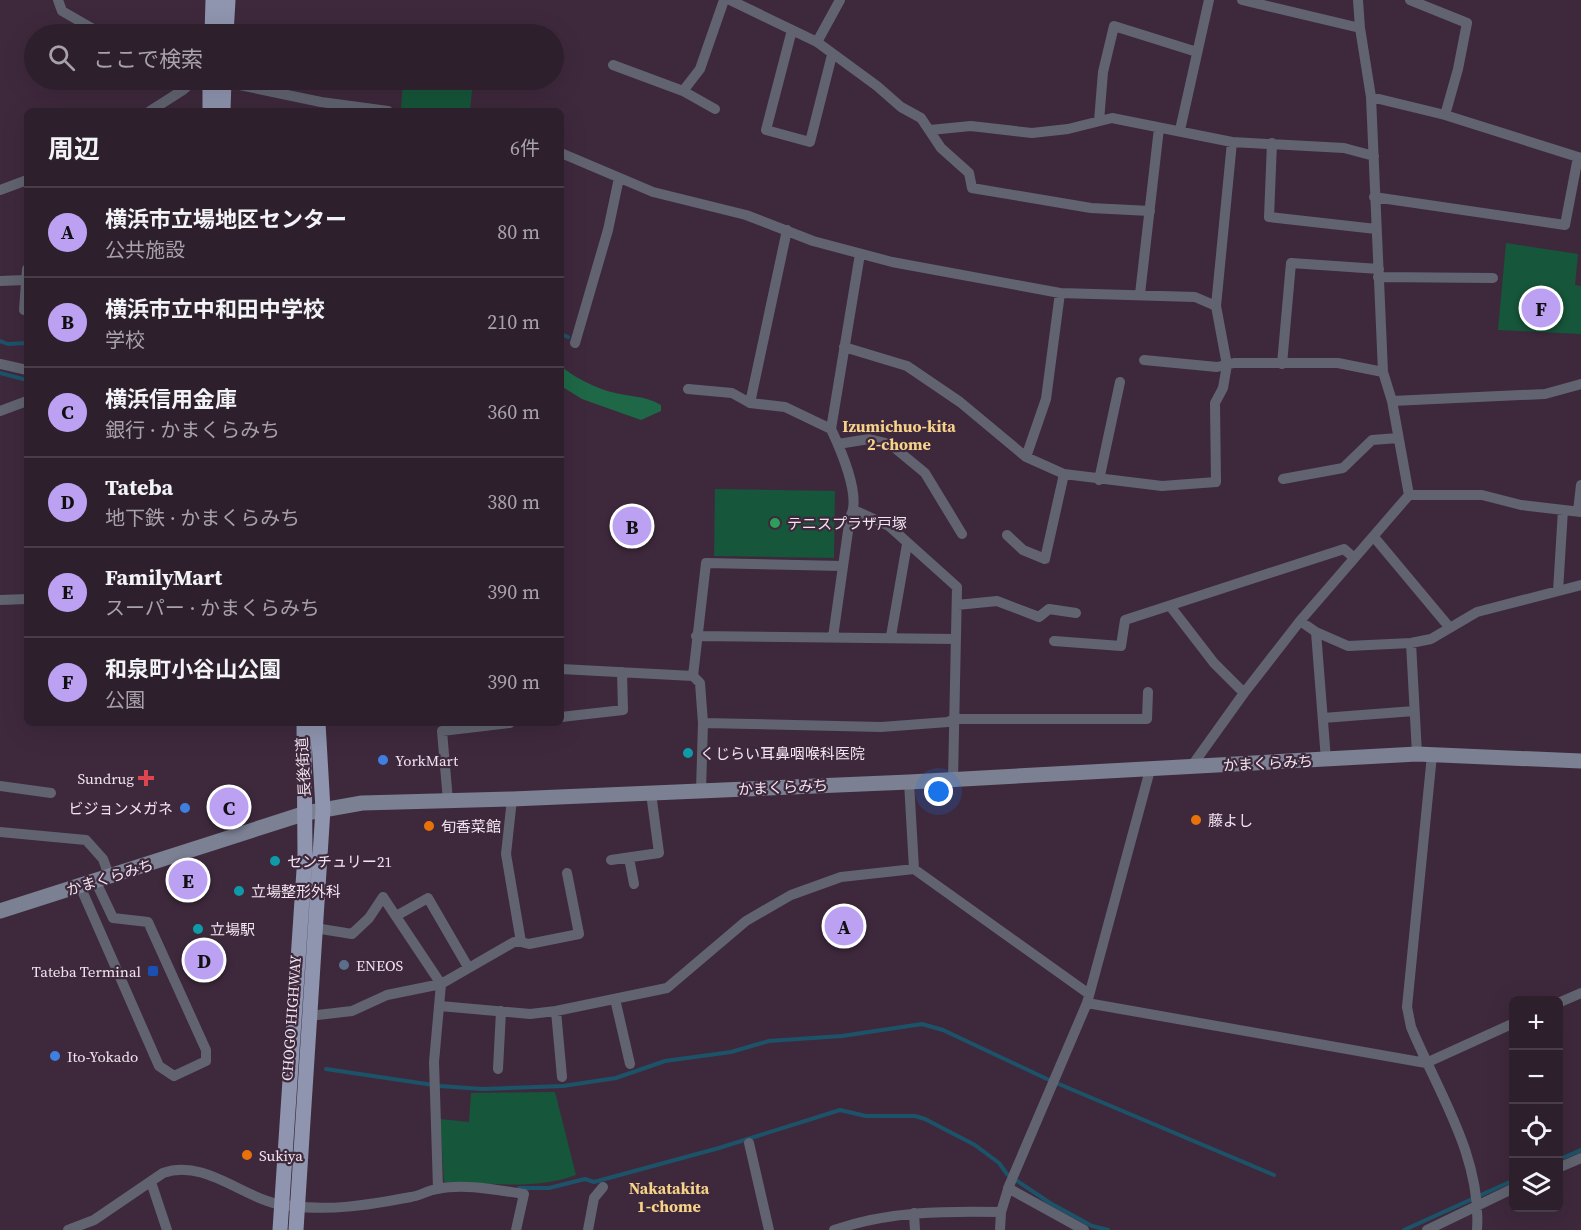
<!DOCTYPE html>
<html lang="ja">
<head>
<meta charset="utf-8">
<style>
  :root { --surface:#2e1f2d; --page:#362735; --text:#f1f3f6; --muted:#a7a2aa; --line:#493d49; --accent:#bca0f2 }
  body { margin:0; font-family:"Source Serif 4","Noto Sans JP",serif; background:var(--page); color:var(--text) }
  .controls { position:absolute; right:18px; bottom:18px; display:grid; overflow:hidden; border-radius:9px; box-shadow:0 6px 24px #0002 }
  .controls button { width:54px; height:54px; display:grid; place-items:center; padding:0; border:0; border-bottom:2px solid var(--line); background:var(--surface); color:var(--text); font:30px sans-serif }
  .you { position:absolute; left:939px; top:792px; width:21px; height:21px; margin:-15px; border:4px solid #fff; border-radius:50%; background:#1a73e8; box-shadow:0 0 0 9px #1a73e833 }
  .badge { display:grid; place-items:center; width:39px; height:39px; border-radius:50%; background:var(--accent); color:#111; font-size:20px; font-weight:700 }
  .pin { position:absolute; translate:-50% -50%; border:3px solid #fff; box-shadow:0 2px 6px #0006 }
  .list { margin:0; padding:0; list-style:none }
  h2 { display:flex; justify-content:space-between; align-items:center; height:78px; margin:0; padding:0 24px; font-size:26px }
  h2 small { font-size:20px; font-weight:400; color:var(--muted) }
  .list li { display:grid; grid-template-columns:39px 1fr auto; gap:18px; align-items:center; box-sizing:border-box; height:90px; padding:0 24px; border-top:2px solid var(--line) }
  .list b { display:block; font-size:22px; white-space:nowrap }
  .list p { margin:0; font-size:20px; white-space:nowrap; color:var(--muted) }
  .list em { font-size:20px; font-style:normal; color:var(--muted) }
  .icon { flex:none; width:33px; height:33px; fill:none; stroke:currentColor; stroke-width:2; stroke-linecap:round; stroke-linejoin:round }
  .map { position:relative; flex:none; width:1581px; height:1230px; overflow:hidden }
  .search { position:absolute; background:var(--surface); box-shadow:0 6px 24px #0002; left:24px; top:24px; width:540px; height:66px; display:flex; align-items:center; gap:15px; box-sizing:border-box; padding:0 21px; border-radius:33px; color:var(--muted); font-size:22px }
  .panel { position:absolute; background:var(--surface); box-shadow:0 6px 24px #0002; left:24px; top:108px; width:540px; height:618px; border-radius:9px }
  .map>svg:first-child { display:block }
  .green { fill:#16563a }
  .forest { fill:#1e6847 }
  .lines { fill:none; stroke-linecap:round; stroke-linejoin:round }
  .stream { stroke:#1c5369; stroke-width:4 }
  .street { stroke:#616470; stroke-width:10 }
  .secondary { stroke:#7b8093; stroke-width:15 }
  .primary { stroke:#8f95af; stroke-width:15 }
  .leisure-dot { fill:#2e9e5b; stroke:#3e293c; stroke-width:2 }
  .culture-dot { fill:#0f9aa8; stroke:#3e293c; stroke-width:2 }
  .shop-dot { fill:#3f7fe0; stroke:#3e293c; stroke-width:2 }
  .health-dot { fill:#e0444e; stroke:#3e293c; stroke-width:2 }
  .food-dot { fill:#e8710a; stroke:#3e293c; stroke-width:2 }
  .service-dot { fill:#5c6f8a; stroke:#3e293c; stroke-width:2 }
  .transit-dot { fill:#1a4fb4; stroke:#3e293c; stroke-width:2 }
  .labels { text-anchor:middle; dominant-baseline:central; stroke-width:4.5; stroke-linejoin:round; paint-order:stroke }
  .poi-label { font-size:15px; fill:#f1e3ef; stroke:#3e293c; text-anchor:start }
  .street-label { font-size:15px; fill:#f1e3ef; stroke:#3e293c }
  .neighbourhood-label { font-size:16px; font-weight:bold; fill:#f7d289; stroke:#3e293c }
</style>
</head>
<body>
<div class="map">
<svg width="1581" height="1230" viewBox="0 0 1581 1230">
  <rect width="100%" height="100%" fill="#3e293c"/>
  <!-- green -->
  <path class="green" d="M403 80H473L470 111 401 109Z
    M1506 243 1578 254 1575 285 1581 286V334L1498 330Z
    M715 489 835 491 834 558 714 556Z
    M555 1092 576 1175C533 1191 488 1182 444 1182L440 1119 469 1122 471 1093Z"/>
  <!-- forest -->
  <path class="forest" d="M561 366C573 377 594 387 611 392 629 397 644 395 661 405V411L641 420 582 399 561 386Z"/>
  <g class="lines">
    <!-- stream -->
    <path class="stream" d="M561 334 568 337
      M0 341 8 344 27 343
      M0 373 27 380
      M326 1069 440 1086 482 1089 563 1086 616 1078 665 1061 731 1052 769 1041 842 1036 922 1024 943 1030 1047 1079 1274 1175
      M1558 1160 1581 1150
      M519 1188H549L585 1179 594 1182 719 1148 840 1110 866 1116H915L925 1119 975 1145 999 1163 1007 1174 1050 1203 1092 1226 1108 1230
      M1404 1230 1514 1180"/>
    <!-- street -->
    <path class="street" d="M58 0 62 11 102 34
      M730 0 817 42 877 86 901 107 921 118 941 148 969 173 972 188 1091 208 1150 211
      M1242 0 1360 28
      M1358 0 1360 28 1371 97 1383 372 1392 401 1409 495
      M1410 0 1467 23 1458 69 1445 115
      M792 30 766 130 810 142 832 55
      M817 42 840 0
      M613 65 683 91 700 69 724 0
      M220 81 321 102 388 111
      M683 91 715 109
      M1371 97 1445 115 1581 158
      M150 111 183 90 194 80
      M1099 121 1103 72 1114 26 1197 52
      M930 130 971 126 1032 133 1068 129 1112 118 1232 142 1344 148 1374 156
      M1180 130 1209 0
      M1272 143 1269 217 1376 229
      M561 153 653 192 746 215 813 241 892 262 1060 293 1195 297 1216 306
      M0 190 27 180
      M1374 197 1565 225 1578 157
      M1378 277 1493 278
      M0 281 25 280
      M1140 294 1159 128
      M24 310 27 269
      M575 343 608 230 619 178
      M844 347 907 366 960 402 1026 457 1064 474 1162 486 1216 482 1215 403 1223 388 1227 365 1216 306 1232 142
      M1144 360 1217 367 1234 363H1338L1383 372
      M0 364 27 370
      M1282 364 1291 263 1379 269
      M688 389 732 393 750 403 785 407 831 429C840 448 862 498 850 517L833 637
      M1392 401 1545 394 1581 384
      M750 403 787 230
      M0 411 27 401
      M831 429 860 254
      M838 444 869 439 890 444 925 473 962 534
      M1026 457 1046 399 1060 293
      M1283 479 1343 468 1372 440 1398 438
      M1099 480 1120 382
      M1409 495H1482L1521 505 1581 512
      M854 510 889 526 957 587 953 780
      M1578 511 1581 485
      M1007 535 1023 550 1045 559 1064 474
      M1374 537 1450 628
      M1558 591 1563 510
      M0 600 27 599
      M957 605 997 601 1039 617 1049 609 1076 613
      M1170 606 1214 663 1244 693
      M1300 621 1316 632 1348 646 1411 643 1431 639 1477 612 1581 585
      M1316 632 1326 760
      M696 636 955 639
      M891 636 907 544
      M1054 641 1121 646 1125 620 1344 549 1353 557
      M1411 643 1417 754
      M561 669 693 676
      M561 717 623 710 622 672
      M1323 718 1414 711
      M703 723 881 727 948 722 954 719H1147L1148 692
      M1432 755 1407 1007 1411 1027C1438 1092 1482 1157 1477 1230
      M1191 767 1244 693 1300 621 1409 495
      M909 782 914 869
      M0 786 51 793
      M701 791 703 723 700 683 693 676 706 563 843 566
      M448 801 442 731 510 723
      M0 832 86 840 103 859 110 878
      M629 858 634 884
      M611 860 659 853 651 793
      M80 886 159 1066 174 1076 206 1061V1050L148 922 113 918 96 882
      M396 916 428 898 468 967
      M315 928 352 934 369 918 383 897 441 984 434 1062 438 1188
      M521 942 529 944 579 934 567 873
      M615 999 630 1064
      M1087 1003 1426 1063 1514 1023
      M1558 1003 1581 993
      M440 1006 530 1014 556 1011 667 988 746 921 791 895 841 877 914 869 1089 994
      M556 1011 562 1077
      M309 1016 352 1011 387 995 441 984 514 942H521L506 854 512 799
      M498 1069 501 1011
      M749 1143 769 1230
      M1558 1168 1581 1158
      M151 1182 167 1230
      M1008 1188 1084 1230
      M914 1213 915 1230
      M68 1230 94 1220 163 1173C206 1158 244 1200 284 1205 328 1212 368 1205 411 1197 420 1196 428 1190 437 1189 464 1183 497 1190 524 1194L516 1230
      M588 1230 594 1198 603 1187
      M834 1230C889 1211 944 1211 1001 1212
      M1000 1230 1001 1212 1009 1186 1087 1003 1150 770
      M1427 1230 1514 1188"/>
    <!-- secondary -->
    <path class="secondary" d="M0 911 306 813 362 803 512 799 909 782 1417 754 1581 761"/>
    <!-- primary -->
    <path class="primary" d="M212 34 213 0
      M226 34 228 0
      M210 111V80
      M223 111 224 80
      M280 1230 305 855 304 723
      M296 1230 323 809 318 723"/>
  </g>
  <!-- markers -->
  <circle class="leisure-dot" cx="775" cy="523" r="6"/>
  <g class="culture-dot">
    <circle cx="688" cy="753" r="6"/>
    <circle cx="275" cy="861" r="6"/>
    <circle cx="239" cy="891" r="6"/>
    <circle cx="198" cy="929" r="6"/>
  </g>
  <g class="shop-dot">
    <circle cx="383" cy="760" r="6"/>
    <circle cx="185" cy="808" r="6"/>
    <circle cx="55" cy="1056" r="6"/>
  </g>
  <path class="health-dot" d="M143 769h6v6h6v6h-6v6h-6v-6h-6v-6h6z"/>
  <g class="food-dot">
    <circle cx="1196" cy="820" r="6"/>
    <circle cx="429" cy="826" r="6"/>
    <circle cx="247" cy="1155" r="6"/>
  </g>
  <circle class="service-dot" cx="344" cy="965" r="6"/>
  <rect class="transit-dot" x="147" y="965" width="12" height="12" rx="3"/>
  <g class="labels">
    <!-- poi labels -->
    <g class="poi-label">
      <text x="787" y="523">テニスプラザ戸塚</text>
      <text x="700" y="753">くじらい耳鼻咽喉科医院</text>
      <text x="395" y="760">YorkMart</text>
      <text x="134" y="778" text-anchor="end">Sundrug</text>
      <text x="173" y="808" text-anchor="end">ビジョンメガネ</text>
      <text x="1208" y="820">藤よし</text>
      <text x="441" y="826">旬香菜館</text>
      <text x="287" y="861">センチュリー21</text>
      <text x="251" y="891">立場整形外科</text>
      <text x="210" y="929">立場駅</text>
      <text x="356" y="965">ENEOS</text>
      <text x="141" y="971" text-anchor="end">Tateba Terminal</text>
      <text x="67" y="1056">Ito-Yokado</text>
      <text x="259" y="1155">Sukiya</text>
    </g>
    <!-- street labels -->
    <g class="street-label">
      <text transform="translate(1268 763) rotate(-3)">かまくらみち</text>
      <text transform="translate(303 767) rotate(-93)">長後街道</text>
      <text transform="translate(783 787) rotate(-3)">かまくらみち</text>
      <text transform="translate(110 877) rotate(-17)">かまくらみち</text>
      <text transform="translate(291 1018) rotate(-86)">CHOGO HIGHWAY</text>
    </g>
    <!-- neighbourhood labels -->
    <g class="neighbourhood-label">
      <text x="899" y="426">Izumichuo-kita<tspan x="899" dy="18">2-chome</tspan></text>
      <text x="669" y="1188">Nakatakita<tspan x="669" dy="18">1-chome</tspan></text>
    </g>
  </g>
</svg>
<div class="controls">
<button>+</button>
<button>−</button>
<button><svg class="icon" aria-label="locate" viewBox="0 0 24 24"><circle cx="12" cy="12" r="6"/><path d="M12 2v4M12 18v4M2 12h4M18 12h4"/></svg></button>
<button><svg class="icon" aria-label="layers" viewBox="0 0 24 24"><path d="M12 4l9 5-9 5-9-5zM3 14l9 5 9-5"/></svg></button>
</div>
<div class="you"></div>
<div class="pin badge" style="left:844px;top:926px">A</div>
<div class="pin badge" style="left:632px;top:526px">B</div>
<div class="pin badge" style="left:229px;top:807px">C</div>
<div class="pin badge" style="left:204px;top:960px">D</div>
<div class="pin badge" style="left:188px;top:880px">E</div>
<div class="pin badge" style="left:1541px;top:308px">F</div>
<div class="search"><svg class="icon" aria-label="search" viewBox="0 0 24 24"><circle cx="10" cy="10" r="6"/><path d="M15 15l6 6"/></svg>ここで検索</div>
<section class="panel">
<h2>周辺<small>6件</small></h2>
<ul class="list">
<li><span class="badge">A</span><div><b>横浜市立場地区センター</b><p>公共施設</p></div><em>80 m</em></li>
<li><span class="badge">B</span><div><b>横浜市立中和田中学校</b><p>学校</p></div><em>210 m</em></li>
<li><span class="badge">C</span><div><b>横浜信用金庫</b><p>銀行 · かまくらみち</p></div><em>360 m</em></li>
<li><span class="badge">D</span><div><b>Tateba</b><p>地下鉄 · かまくらみち</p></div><em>380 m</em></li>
<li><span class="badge">E</span><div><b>FamilyMart</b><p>スーパー · かまくらみち</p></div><em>390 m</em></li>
<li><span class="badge">F</span><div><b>和泉町小谷山公園</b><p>公園</p></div><em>390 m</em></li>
</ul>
</section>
</div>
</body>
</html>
